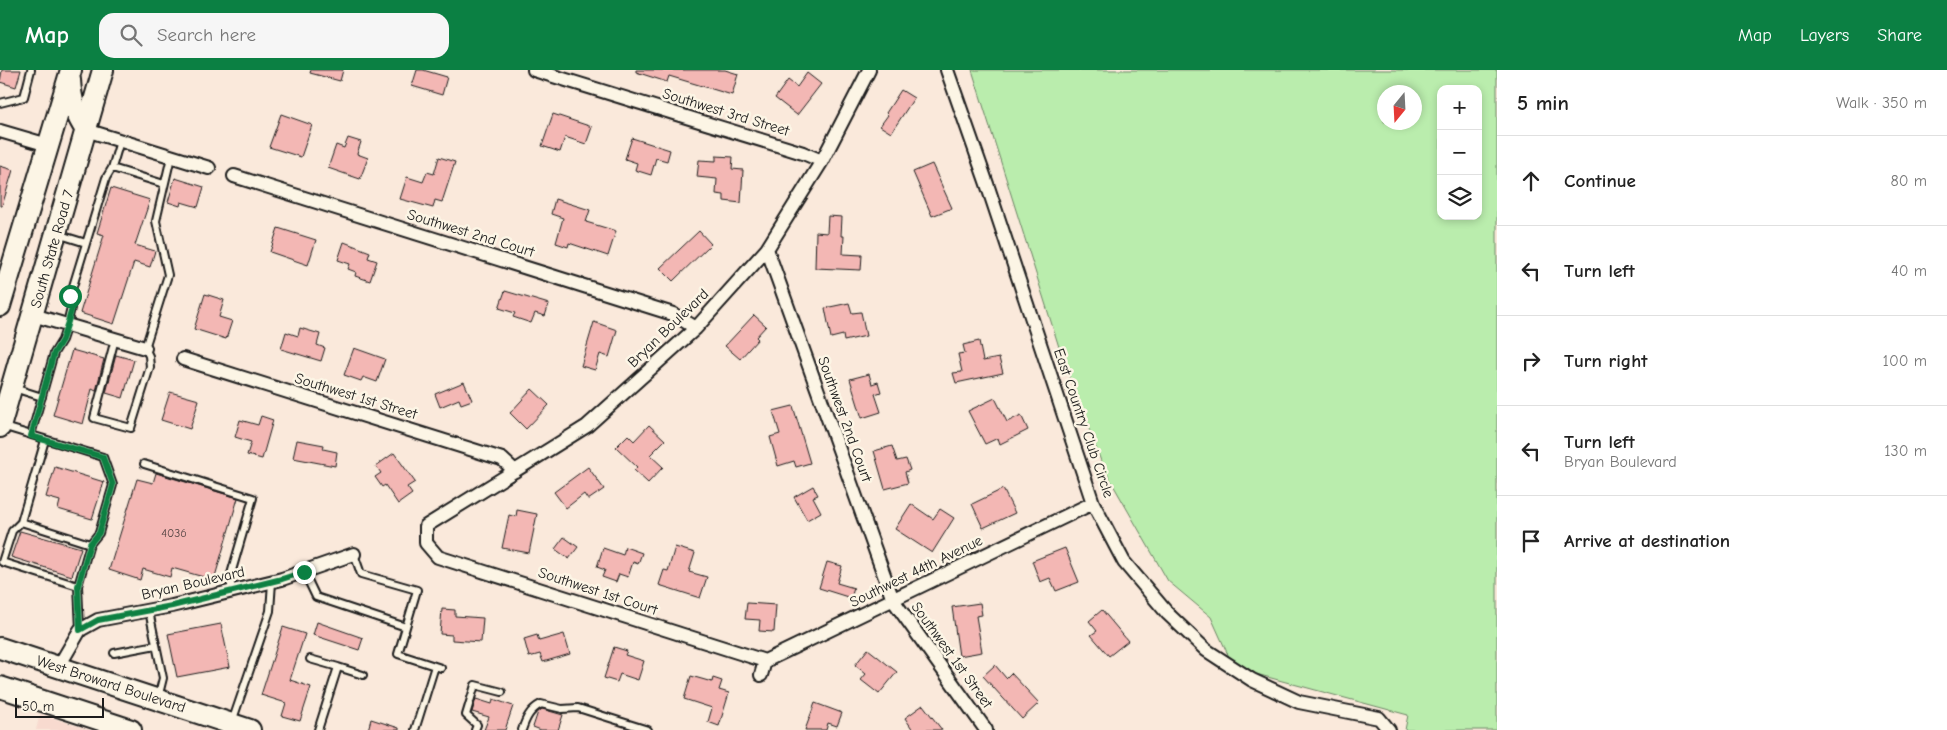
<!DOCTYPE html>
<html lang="en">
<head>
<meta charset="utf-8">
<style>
  :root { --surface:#fff; --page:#f6f6f6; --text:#222; --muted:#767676; --line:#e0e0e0; --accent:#0b8043 }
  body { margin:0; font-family:"Comic Neue",sans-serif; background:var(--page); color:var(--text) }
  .controls { position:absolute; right:15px; top:15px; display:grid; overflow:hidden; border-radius:10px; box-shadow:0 2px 8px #0003 }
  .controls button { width:45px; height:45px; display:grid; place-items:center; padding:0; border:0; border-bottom:1px solid var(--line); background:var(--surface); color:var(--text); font:25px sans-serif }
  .compass { position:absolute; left:1377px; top:15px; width:45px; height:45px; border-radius:50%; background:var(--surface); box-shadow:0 2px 8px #0003; rotate:198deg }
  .scale { position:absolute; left:15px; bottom:12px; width:89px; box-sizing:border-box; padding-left:5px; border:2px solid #1c1c1c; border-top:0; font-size:14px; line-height:18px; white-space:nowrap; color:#1c1c1c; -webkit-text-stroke:4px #fcf5e5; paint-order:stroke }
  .stop { position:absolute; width:15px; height:15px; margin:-11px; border:4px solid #0b8043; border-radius:50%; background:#fff }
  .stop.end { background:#0b8043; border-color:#fff; box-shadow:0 1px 5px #0008 }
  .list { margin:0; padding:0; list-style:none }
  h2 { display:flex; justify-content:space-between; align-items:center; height:65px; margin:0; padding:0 20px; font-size:21px }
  h2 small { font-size:16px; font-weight:400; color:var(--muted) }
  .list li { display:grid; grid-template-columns:32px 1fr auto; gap:15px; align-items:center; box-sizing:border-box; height:90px; padding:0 20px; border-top:1px solid var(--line) }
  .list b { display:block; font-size:19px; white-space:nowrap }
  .list p { margin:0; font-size:16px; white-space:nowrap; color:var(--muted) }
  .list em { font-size:16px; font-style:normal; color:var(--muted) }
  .icon { flex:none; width:28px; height:28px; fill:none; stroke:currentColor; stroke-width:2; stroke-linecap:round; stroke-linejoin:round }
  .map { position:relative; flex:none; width:1497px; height:660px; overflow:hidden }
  header { display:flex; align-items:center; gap:30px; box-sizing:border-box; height:70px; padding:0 25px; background:var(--accent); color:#fff }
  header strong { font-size:24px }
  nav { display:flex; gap:28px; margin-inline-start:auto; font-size:18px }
  .search { width:350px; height:45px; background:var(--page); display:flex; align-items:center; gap:12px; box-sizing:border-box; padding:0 18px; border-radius:15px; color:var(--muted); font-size:19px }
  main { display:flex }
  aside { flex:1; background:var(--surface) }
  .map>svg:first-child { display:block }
  .built { fill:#f8dacf }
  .green { fill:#baedad; stroke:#6b8464; fill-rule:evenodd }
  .building { fill:#f3b7b4; stroke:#1c1c1c }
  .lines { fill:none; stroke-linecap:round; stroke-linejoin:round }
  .service-casing { stroke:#1c1c1c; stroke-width:10 }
  .minor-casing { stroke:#1c1c1c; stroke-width:16 }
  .primary-casing { stroke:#1c1c1c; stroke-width:24 }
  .service { stroke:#fcf5e5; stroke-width:6 }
  .minor { stroke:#fcf5e5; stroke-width:12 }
  .primary { stroke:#fcf5e5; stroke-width:20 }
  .route { stroke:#0b8043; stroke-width:6 }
  .labels { text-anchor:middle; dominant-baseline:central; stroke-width:5; stroke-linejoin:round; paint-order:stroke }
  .number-label { font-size:12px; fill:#524342 }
  .street-label { font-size:15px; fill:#1c1c1c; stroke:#fcf5e5 }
</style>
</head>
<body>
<header>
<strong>Map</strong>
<div class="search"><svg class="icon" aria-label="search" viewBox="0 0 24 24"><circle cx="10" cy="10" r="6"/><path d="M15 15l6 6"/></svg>Search here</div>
<nav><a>Map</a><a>Layers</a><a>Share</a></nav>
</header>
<main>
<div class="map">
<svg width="1497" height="660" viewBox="0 0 1497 660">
  <rect width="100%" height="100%" fill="#fae9db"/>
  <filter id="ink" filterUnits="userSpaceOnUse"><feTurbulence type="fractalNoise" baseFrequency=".02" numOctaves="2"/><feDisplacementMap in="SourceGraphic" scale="10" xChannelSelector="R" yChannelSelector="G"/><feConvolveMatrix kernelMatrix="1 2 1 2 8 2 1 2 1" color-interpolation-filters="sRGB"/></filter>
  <g filter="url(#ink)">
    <!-- built -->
    <path class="built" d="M40 644 90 660H36Z"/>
    <!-- green -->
    <path class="green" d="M972 0H1497V660H1405L1408 645 1234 598 1211 547 1168 511 1104 399 1064 293ZM1441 19H1478V146H1441ZM1384 22H1414V52H1384Z"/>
    <!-- building -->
    <path class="building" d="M2 0H21L16 17 0 12Z
      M311 0H343L340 11 310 3Z
      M417 0H423L447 7 442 25 412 16Z
      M636 0H725L738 4 732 25 669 6 667 12 636 2Z
      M807 3 821 14 797 45 775 28 788 10 797 17Z
      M901 20 914 28 891 63 880 56 888 45 886 43Z
      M281 44 312 55 301 87 269 77Z
      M553 44 592 57 586 74 565 67 560 82 542 76Z
      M348 68 361 72 357 84 368 88 360 109 328 98 336 75 344 78Z
      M632 68 670 80 667 91 656 88 651 105 635 100 637 93 625 89Z
      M716 86 733 87 732 99 743 100 741 133 724 131V125L716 124 717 109 697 107 699 90 716 91Z
      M439 87 455 92 442 132 435 130 433 138 400 129 407 107 423 112 427 102 434 104Z
      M932 94 952 138 932 146 913 102Z
      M0 96 13 100 2 136H0Z
      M175 108 204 117 198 137 181 132 180 136 168 132Z
      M111 118 150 130 135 175 155 181 150 197 134 192 114 254 80 243 104 165 97 163Z
      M555 129 590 140 586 152 616 161 608 186 569 173 568 177 556 173 563 148 551 144Z
      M828 146 842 147 841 166H844L843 184 862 185 861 200 815 198 816 162 827 163Z
      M278 158 316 170 308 195 270 182Z
      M699 161 711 174 673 211 660 198Z
      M344 172 370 182 368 188 377 191 370 211 355 206 356 202 348 199 350 194 338 190Z
      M505 221 549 234 545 246 535 243 531 253 513 247 515 243 499 238Z
      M205 224 224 230 219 247 232 251 226 269 194 259Z
      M849 233 852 243 861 242 866 266 844 271 843 265 831 268 825 238Z
      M754 245 766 256 756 267 758 269 740 289 725 276Z
      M594 252 617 260 609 287 600 284 595 300 581 296Z
      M300 258 320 264 317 275 325 278 321 291 281 279 286 262 298 266Z
      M979 271 983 291 999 288 1003 303 956 313 953 303 962 302 958 284 965 283 963 275Z
      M354 278 385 289 377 312 363 307 361 311 344 305Z
      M72 280 104 289 96 321 92 319 83 354 53 345Z
      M116 285 134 290 123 328 106 323Z
      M869 304 872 314 878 312 881 322 875 324 881 342 862 348 850 309Z
      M464 312 472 330 461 334 459 329 440 337 435 324Z
      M532 319 549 335 526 359 510 343Z
      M170 322 199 330 190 359 161 350Z
      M995 328 1007 352 1021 345 1028 360 1000 374 998 368 985 374 968 341Z
      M793 336 810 393 796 397 794 391 778 396 770 367 780 364 773 341Z
      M261 346 273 350 262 389 247 385 251 372 235 367 240 350 258 355Z
      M649 355 665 370 650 385 663 397 648 413 634 400 637 397 616 377 628 365 634 371Z
      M297 370 324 375 323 379 337 382 335 396 293 388Z
      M892 376 897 391 906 389 910 400 905 402 908 413 885 419 874 381Z
      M394 383 415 412 407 417 412 424 398 434 385 415 382 417 375 407 381 403 376 396Z
      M55 397 104 412 92 449 58 439 60 431 46 427Z
      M588 397 604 419 588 430 584 424 566 438 554 422Z
      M156 403 238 428 214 510 172 498 170 507 143 499 140 510 109 500 137 409 153 413Z
      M813 416 818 425 813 427 821 442 807 450 794 427Z
      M1003 419 1015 443 983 458 972 434Z
      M911 434 933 449 940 439 954 448 932 483 895 459Z
      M517 440 537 444 529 483 502 478 509 445 516 447Z
      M20 461 81 478 72 506 11 487Z
      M564 467 578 477 569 489 555 479Z
      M625 477 642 483 638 494 633 492 628 507 619 504 616 512 602 507 605 500 597 497 603 478 623 485Z
      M675 477 695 483 689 502 707 507 700 528 659 515 664 500 668 501Z
      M1065 478 1079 512 1056 521 1050 508 1040 512 1032 491Z
      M827 492 842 496 837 513 854 518 851 528 819 518Z
      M747 533 776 535 774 562 759 561 760 550 745 549Z
      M980 533 982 545 976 546 982 582 959 586 952 537Z
      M442 539 455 540V546L483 548 481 572 452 570V565L440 564Z
      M1102 540 1128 571 1109 586 1091 565 1097 561 1089 551Z
      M317 552 363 568 359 580 313 565Z
      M221 554 230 597 177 607 168 564Z
      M283 557 305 564 290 610 311 617 300 651 282 646 286 633 261 625Z
      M564 564 570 584 543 592 540 584 529 587 524 569 537 565 539 571Z
      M614 577 627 581 625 585 644 591 638 610 620 604 617 612 604 608Z
      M868 579 897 602 879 624 861 610 866 604 855 595Z
      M995 595 1006 608 1011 603 1039 633 1022 649 983 606Z
      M691 606 712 612 713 608 722 611 719 620 729 623 719 656 708 652 712 638 684 629Z
      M476 629 492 634 493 629 513 636 505 660H484L489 647 472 642Z
      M815 633 842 643 837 656 828 653 826 660H805Z
      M923 635 942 660H913L905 648Z
      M542 639 563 645 558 660H541L533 657 538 642Z
      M371 649 399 658V660H368Z"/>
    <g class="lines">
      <!-- service casing -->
      <g class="service-casing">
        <path id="service" d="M0 33 24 27 31 0
          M120 71 112 98 164 114
          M57 164 86 173
          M115 269 94 348 131 358 150 297 149 286 145 278 168 205 156 151 171 87
          M14 318 42 327
          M2 356 103 387 113 415 99 463 90 474 78 516
          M31 365 54 283 62 270 67 255 71 238 70 226 106 108 112 98
          M45 370 21 452 90 474
          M144 394 253 428 231 504V522
          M21 452 12 461 2 492 78 516 80 560
          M354 484 361 504 417 520 398 584 441 598
          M304 502 316 527 406 557
          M149 541 163 608 158 628
          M114 583 156 575
          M310 589 338 597 318 660
          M338 597 363 605
          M232 652 270 541 272 512
          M415 660 435 596
          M475 660 477 655 466 645 475 615 502 622
          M522 660C526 648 530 640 541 634L562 639 578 638 648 660"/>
      </g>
      <!-- minor casing -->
      <g class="minor-casing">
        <path id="minor" d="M534 0 803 83 822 91
          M947 0 987 114 1093 433 1124 492 1168 544 1206 580 1252 610 1299 632 1379 648 1389 660
          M86 60 209 98
          M0 61 48 75
          M234 106 673 244 696 258
          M767 179 893 530 986 660
          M33 245 145 278
          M183 289 502 389 515 401
          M765 591 438 487 426 473V456L587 356 696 258 767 179 822 91 869 0
          M59 596 80 560 98 550 172 536 282 509 354 484
          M761 605 765 591 1093 433"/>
      </g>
      <!-- primary casing -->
      <g class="primary-casing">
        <path id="primary" d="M70 10C71 29 75 45 86 60
          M0 236 71 0
          M0 357 103 0
          M0 578 250 660
          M0 617 131 660"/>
      </g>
      <!-- service -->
      <use href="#service" class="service"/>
      <!-- minor -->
      <use href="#minor" class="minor"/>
      <!-- primary -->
      <use href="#primary" class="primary"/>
    </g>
  </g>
  <g class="lines" filter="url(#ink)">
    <!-- route -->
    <path class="route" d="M70 226 72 238 67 255 62 270 54 283 31 366 103 387 113 415 99 463 90 474 78 516 80 560 98 550 172 536 282 509 304 502"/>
  </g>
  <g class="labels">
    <!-- number labels -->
    <g class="number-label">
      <text x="174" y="463">4036</text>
    </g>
    <!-- street labels -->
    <g class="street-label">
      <text transform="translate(726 42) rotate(17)">Southwest 3rd Street</text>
      <text transform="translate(471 163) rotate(17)">Southwest 2nd Court</text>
      <text transform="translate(52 179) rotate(-74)">South State Road 7</text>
      <text transform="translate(668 258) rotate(-44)">Bryan Boulevard</text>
      <text transform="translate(356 326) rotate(17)">Southwest 1st Street</text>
      <text transform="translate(845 349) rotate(70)">Southwest 2nd Court</text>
      <text transform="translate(1084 353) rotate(71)">East Country Club Circle</text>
      <text transform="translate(916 501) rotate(-26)">Southwest 44th Avenue</text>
      <text transform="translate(193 513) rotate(-13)">Bryan Boulevard</text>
      <text transform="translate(598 521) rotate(18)">Southwest 1st Court</text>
      <text transform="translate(952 585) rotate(54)">Southwest 1st Street</text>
      <text transform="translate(111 614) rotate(18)">West Broward Boulevard</text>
    </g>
  </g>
</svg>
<div class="controls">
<button>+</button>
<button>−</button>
<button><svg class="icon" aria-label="layers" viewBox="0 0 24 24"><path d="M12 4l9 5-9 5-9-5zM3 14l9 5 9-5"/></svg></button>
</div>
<svg class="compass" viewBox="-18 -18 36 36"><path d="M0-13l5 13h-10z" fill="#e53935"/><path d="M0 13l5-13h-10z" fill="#767676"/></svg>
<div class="scale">50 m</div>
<div class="stop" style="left:70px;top:226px"></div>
<div class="stop end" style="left:304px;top:502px"></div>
</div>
<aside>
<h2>5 min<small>Walk · 350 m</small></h2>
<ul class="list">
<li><svg class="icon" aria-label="ahead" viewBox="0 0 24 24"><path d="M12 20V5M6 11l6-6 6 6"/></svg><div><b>Continue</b></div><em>80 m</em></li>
<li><svg class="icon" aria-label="left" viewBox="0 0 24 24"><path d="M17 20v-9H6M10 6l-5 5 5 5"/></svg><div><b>Turn left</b></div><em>40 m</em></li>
<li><svg class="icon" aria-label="right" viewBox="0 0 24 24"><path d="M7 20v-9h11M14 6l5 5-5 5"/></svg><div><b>Turn right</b></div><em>100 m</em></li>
<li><svg class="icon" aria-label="left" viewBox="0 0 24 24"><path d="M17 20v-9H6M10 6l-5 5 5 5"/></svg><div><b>Turn left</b><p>Bryan Boulevard</p></div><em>130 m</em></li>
<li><svg class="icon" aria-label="arrive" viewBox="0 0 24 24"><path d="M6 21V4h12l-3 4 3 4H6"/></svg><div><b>Arrive at destination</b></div></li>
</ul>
</aside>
</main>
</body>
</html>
